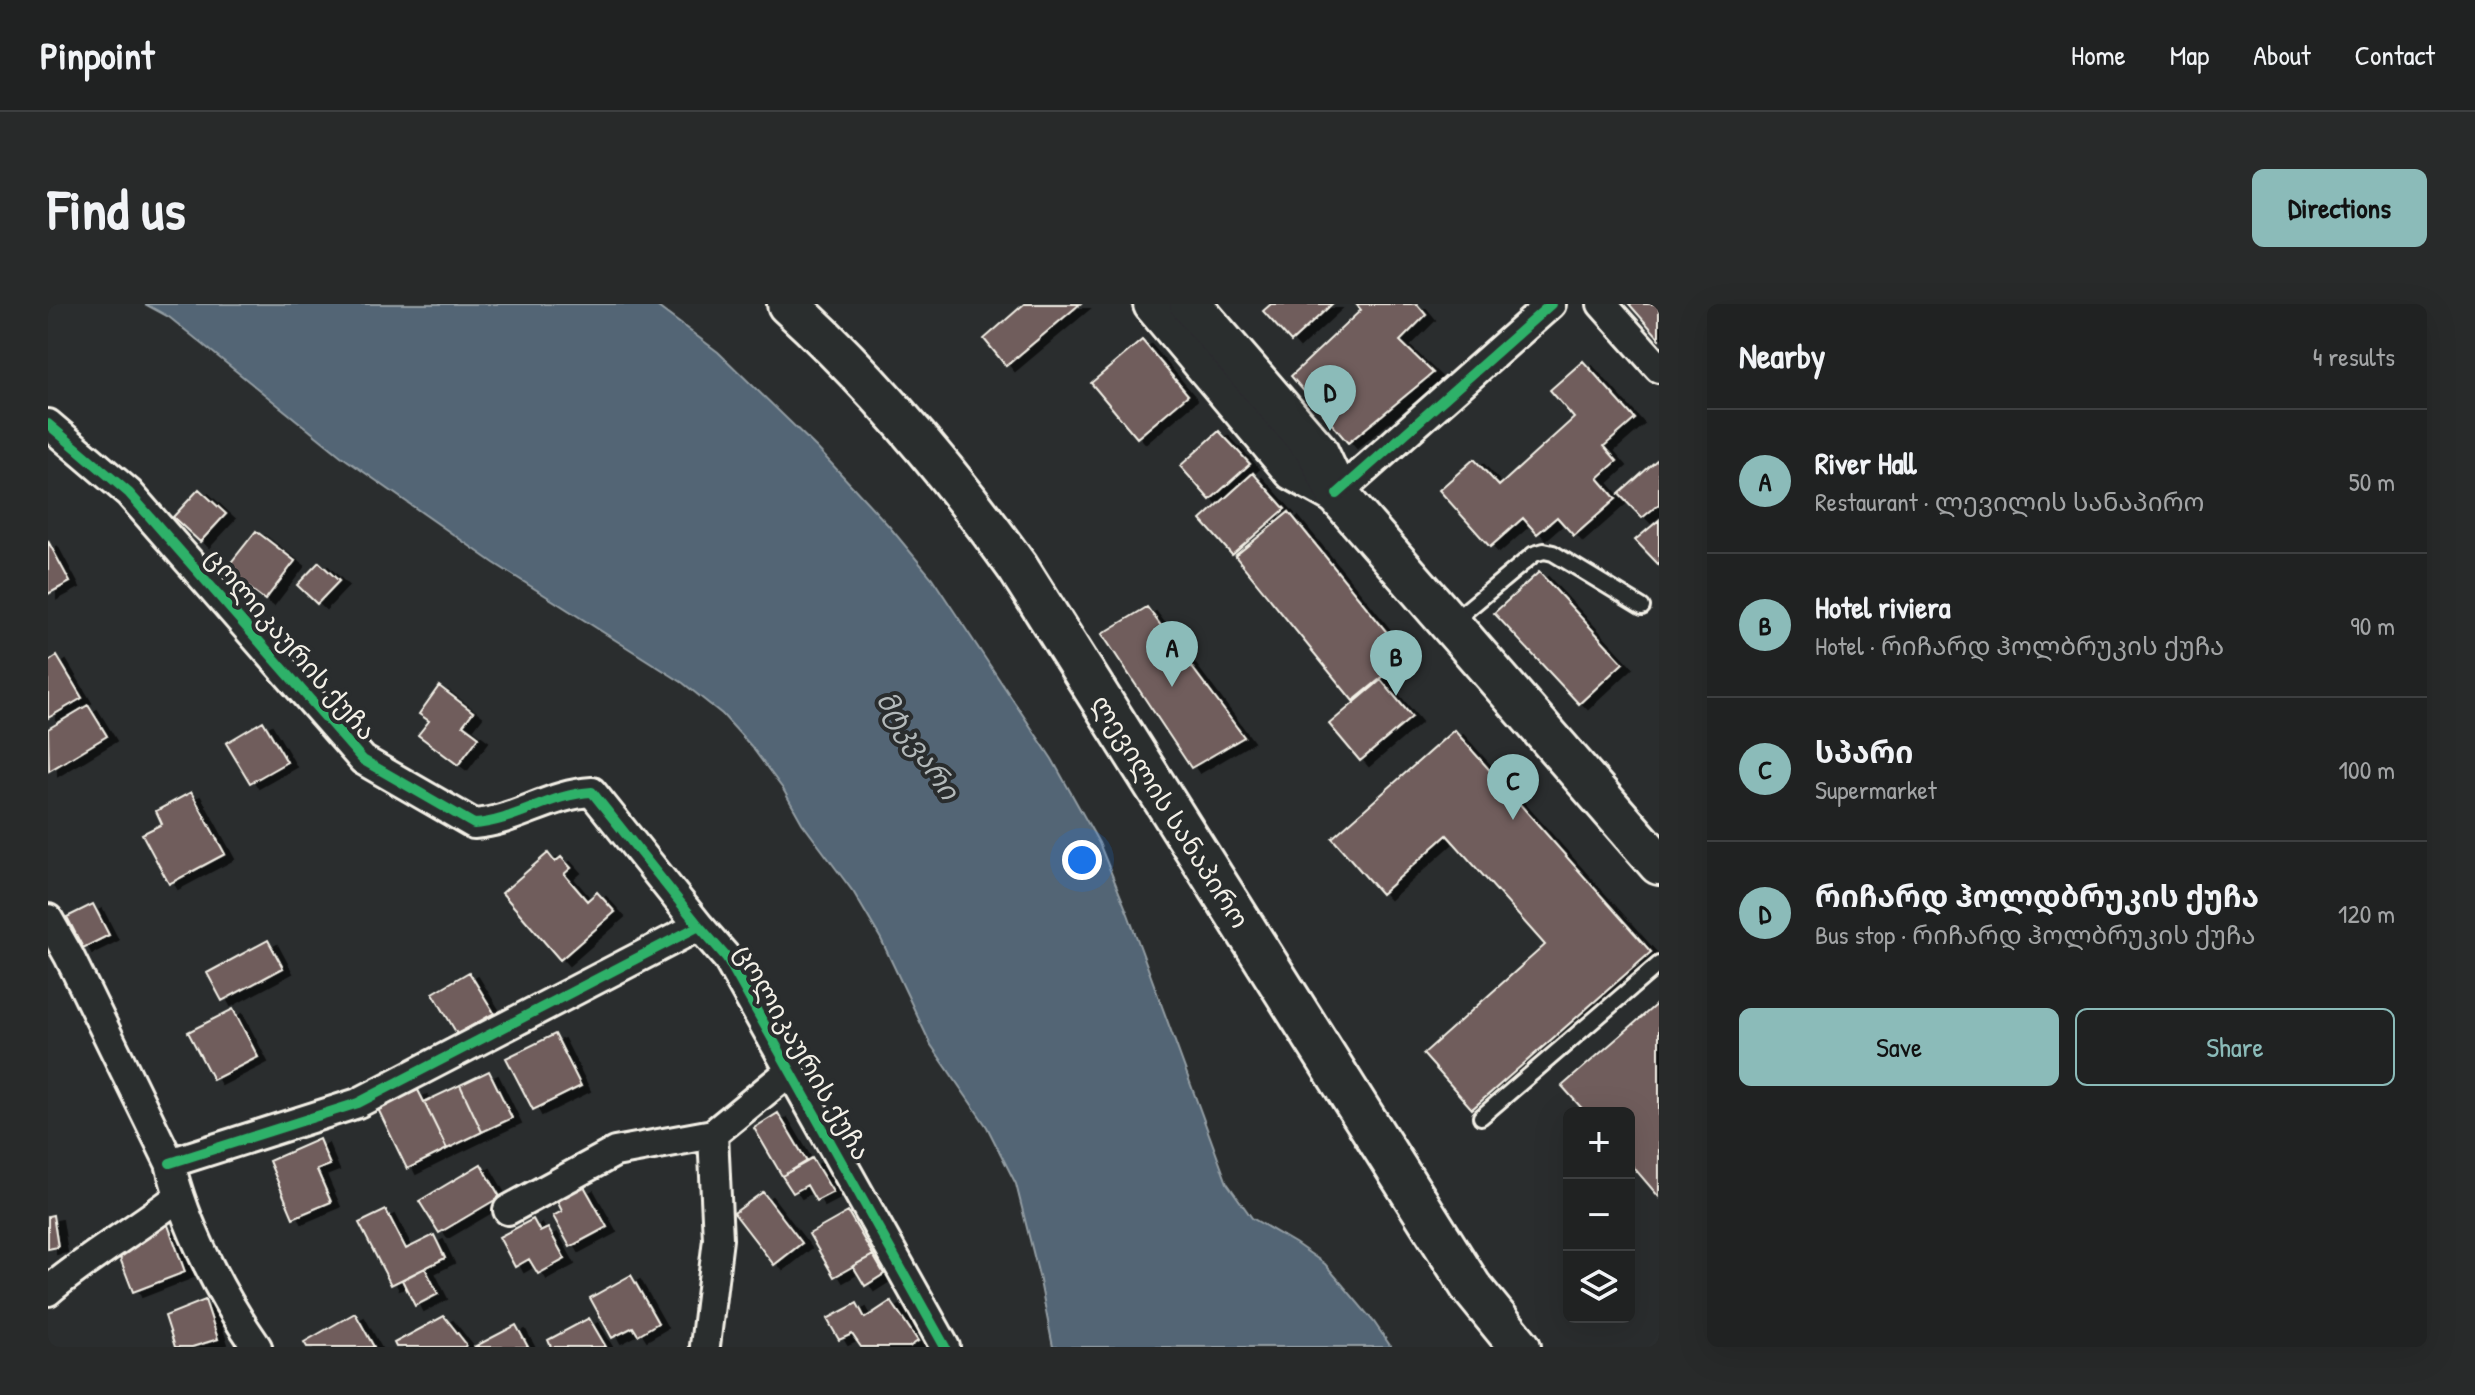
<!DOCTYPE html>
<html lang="en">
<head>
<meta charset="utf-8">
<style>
  :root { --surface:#202222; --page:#282a2a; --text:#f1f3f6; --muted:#a2a4a5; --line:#3d3f40; --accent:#8bbbb9 }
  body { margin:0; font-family:"Patrick Hand","Noto Sans Georgian",sans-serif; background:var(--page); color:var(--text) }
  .controls { position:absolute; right:24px; bottom:24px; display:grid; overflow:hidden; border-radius:12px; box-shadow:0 8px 32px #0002 }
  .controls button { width:72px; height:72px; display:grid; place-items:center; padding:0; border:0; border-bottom:2px solid var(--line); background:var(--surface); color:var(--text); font:40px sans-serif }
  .you { position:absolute; left:1034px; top:556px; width:28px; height:28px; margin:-20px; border:6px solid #fff; border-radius:50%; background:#1a73e8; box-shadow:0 0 0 12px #1a73e833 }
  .badge { display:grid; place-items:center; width:52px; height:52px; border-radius:50%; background:var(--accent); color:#111; font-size:26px; font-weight:700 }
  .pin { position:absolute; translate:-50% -66px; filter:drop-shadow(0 2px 4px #0008) }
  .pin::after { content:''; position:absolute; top:42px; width:28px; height:24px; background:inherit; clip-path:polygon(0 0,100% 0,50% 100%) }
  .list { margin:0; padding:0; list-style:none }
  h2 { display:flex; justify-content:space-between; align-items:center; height:104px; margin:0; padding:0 32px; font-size:34px }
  h2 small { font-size:26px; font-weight:400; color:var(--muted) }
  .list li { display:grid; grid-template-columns:52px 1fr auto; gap:24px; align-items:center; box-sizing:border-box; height:144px; padding:0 32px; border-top:2px solid var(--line) }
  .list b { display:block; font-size:30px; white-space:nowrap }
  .list p { margin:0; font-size:26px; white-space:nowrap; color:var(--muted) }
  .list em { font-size:26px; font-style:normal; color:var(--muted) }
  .actions { display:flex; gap:16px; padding:24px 32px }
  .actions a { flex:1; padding:18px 0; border:2px solid var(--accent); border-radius:12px; text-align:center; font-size:28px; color:var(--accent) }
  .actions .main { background:var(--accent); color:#111 }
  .icon { flex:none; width:44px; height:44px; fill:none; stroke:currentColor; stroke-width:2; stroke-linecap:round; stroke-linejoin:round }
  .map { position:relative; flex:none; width:1611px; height:1043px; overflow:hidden; border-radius:12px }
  header { display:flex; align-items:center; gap:48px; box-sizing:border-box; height:112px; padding:0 40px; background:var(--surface); border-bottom:2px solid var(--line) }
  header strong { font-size:38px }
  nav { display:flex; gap:44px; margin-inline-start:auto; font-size:28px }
  .intro { display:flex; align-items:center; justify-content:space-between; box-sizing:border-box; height:192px; padding:0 48px }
  h1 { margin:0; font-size:56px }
  .button { padding:20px 36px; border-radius:12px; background:var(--accent); color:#111; font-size:28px; font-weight:700 }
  main { display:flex; gap:48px; padding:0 48px }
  aside { flex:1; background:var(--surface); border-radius:12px; box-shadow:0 8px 32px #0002 }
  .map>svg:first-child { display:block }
  .water { fill:#526575; stroke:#939da3; stroke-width:2 }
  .building { fill:#6f5d5b; stroke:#f4f1e8; stroke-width:2; filter:url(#shadow) }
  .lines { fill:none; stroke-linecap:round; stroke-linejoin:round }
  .lane-casing { stroke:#f4f1e8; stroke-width:20 }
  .street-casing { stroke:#f4f1e8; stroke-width:34 }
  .secondary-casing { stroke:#f4f1e8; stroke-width:46 }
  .lane { stroke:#2a2d2e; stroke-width:14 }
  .street { stroke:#2a2d2e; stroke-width:28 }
  .secondary { stroke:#2a2d2e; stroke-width:40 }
  .cycleway-casing { stroke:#2a2d2e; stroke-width:15 }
  .cycleway { stroke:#2db169; stroke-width:10 }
  .labels { text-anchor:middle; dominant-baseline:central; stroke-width:8; stroke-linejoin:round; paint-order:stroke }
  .street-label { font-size:26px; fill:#f4f1e8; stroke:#2a2d2e }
  .water-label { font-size:28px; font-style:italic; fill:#b3b9ba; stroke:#2a2d2e }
</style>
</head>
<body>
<header>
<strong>Pinpoint</strong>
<nav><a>Home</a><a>Map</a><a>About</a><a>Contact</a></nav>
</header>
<div class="intro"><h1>Find us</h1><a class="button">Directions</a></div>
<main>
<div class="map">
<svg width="1611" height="1043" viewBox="0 0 1611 1043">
  <defs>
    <filter id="shadow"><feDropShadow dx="9" dy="5" stdDeviation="0" flood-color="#0009"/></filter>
  </defs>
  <rect width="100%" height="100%" fill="#2a2d2e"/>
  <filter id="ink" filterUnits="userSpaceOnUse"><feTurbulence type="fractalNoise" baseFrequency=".0125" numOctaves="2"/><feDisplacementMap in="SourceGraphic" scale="16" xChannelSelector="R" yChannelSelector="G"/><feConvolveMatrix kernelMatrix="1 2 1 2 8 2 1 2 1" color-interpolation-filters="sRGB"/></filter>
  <g filter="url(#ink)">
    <!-- water -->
    <path class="water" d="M97 0H606L670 48 769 144 840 221 884 274 1004 455 1051 539 1080 610 1179 879 1204 914 1247 939 1277 960 1326 1018 1343 1043H1005L991 972 968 880 939 823 883 741 833 635 806 589 754 519 735 485 703 442 674 410 635 379 446 259 293 152 121 13Z"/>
    <!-- building -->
    <path class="building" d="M976 0H1032L958 62 936 35Z
      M1223 0H1284L1243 38 1215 7Z
      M1308 0H1369L1378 11 1352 37 1385 69 1300 139 1243 72 1313 6Z
      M1581 0H1611V34Z
      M1094 36 1140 91 1089 134 1043 79Z
      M1535 57 1587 115 1556 142 1569 157 1550 174 1568 195 1526 232 1509 213 1489 230 1475 214 1442 243 1391 186 1426 155 1451 182 1526 114 1502 86Z
      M1171 127 1202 160 1162 196 1132 162Z
      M1611 154V200L1594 214 1571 190Z
      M1205 169 1237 205 1184 251 1153 216Z
      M151 185 178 210 152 238 125 213Z
      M1241 208 1359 353 1305 397 1187 252Z
      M1611 216V261L1587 236Z
      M208 227 247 257 217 296 177 266Z
      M0 237 22 278 0 290Z
      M271 258 291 277 269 300 249 281Z
      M1491 268 1575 359 1531 400 1446 309Z
      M1099 303 1196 433 1143 464 1054 330Z
      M9 352 34 394 0 414V358Z
      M1333 376 1364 413 1312 457 1281 420Z
      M391 382 425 408 415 421 431 433 410 461 370 431 381 417 371 410Z
      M40 401 59 432 1 467 0 425Z
      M215 417 239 458 202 479 178 439Z
      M1406 426 1603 648 1424 805 1375 750 1497 641 1399 531 1333 590 1284 534Z
      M143 488 177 550 121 580 94 530 114 520 108 507Z
      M500 549 507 558 513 553 523 564 516 570 539 597 549 588 567 608 512 656 454 589Z
      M45 600 61 631 35 644 19 613Z
      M220 636 235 664 174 697 159 669Z
      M421 668 446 709 409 730 385 689Z
      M1611 698V893L1581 858V809H1538L1514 782Z
      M185 705 210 753 165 776 140 728Z
      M507 730 533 782 485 806 458 754Z
      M441 767 464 814 434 828 412 781Z
      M412 781 434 828 399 845 376 798Z
      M370 786 399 845 359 865 330 805Z
      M730 809 759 858 734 872 706 824Z
      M271 835 282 861 269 866 283 898 245 914 221 857Z
      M764 854 785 888 768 897 759 881 745 889 734 872Z
      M433 860 452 893 391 929 371 897Z
      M536 882 559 923 522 943 505 912 514 907 509 897Z
      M715 888 754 939 726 961 686 909Z
      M338 906 358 945 386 931 397 954 343 981 311 919Z
      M800 908 825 951 786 973 761 930Z
      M5 911 10 943 0 945V912Z
      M485 915 492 928 500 924 517 955 490 970 481 955 467 963 451 933Z
      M120 921 137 968 85 988 67 941Z
      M825 951 836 970 817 982 805 962Z
      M377 964 390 990 367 1002 354 976Z
      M583 971 610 1019 590 1031 585 1023 564 1034 542 994Z
      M157 996 170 1035 144 1043H127L117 1012Z
      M843 997 870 1037 861 1043H813L804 1030 791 1036 779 1015 809 999 817 1014Z
      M307 1009 326 1043H259L256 1038Z
      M396 1012 418 1040 417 1043H348L346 1039Z
      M541 1014 558 1043H503L500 1036Z
      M468 1021 480 1043H426Z"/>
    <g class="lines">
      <!-- lane casing -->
      <g class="lane-casing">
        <path id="lane" d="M1403 319 1486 250 1496 247 1505 249 1594 303
          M1433 813 1611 660"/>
      </g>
      <!-- street casing -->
      <g class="street-casing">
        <path id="street" d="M1554 0 1611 64
          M0 120 81 189 315 456 426 520C468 517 502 490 544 488L651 622 679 654 897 1043
          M1289 190 1503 0
          M0 615 21 652 122 859C137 922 172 990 209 1043
          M122 859 310 799 651 622
          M460 906 567 848 665 830
          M0 987C41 952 88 926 130 893
          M657 1042 670 935 665 830 741 768"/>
      </g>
      <!-- secondary casing -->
      <g class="secondary-casing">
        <g id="secondary">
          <path id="s1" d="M740 0C827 79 901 168 970 264L1423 983 1472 1043"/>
          <path d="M1106 0 1246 166 1289 190"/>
          <path d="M1142 0 1269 147 1289 190 1611 560"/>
        </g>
      </g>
      <!-- lane -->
      <use href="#lane" class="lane"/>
      <!-- street -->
      <use href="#street" class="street"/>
      <!-- secondary -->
      <use href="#secondary" class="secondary"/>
      <!-- cycleway casing -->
      <g class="cycleway-casing">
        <path id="cycleway" d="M0 120 81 189 315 456 426 520C468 517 502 490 544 488L651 622 679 654 897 1043
          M1289 190 1503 0
          M122 859 310 799 651 622"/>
      </g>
      <!-- cycleway -->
      <use href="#cycleway" class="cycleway"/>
    </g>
  </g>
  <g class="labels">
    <!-- street labels -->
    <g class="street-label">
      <text transform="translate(243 340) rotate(49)">ცოლიკაურის ქუჩა</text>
      <text stroke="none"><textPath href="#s1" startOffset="638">ლევილის სანაპირო</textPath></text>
      <text transform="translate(755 748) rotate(60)">ცოლიკაურის ქუჩა</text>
    </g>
    <!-- water labels -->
    <g class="water-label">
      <text transform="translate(870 441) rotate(56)">მტკვარი</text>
    </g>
  </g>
</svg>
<div class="controls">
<button>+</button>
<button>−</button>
<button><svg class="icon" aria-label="layers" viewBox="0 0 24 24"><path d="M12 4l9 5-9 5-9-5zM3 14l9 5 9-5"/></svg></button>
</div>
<div class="you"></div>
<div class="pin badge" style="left:1124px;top:383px">A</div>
<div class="pin badge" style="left:1348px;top:392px">B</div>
<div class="pin badge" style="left:1465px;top:516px">C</div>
<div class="pin badge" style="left:1282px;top:127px">D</div>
</div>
<aside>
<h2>Nearby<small>4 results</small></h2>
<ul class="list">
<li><span class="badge">A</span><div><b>River Hall</b><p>Restaurant · ლევილის სანაპირო</p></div><em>50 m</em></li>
<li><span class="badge">B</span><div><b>Hotel riviera</b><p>Hotel · რიჩარდ ჰოლბრუკის ქუჩა</p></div><em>90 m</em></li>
<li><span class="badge">C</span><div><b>სპარი</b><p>Supermarket</p></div><em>100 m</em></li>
<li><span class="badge">D</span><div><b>რიჩარდ ჰოლდბრუკის ქუჩა</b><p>Bus stop · რიჩარდ ჰოლბრუკის ქუჩა</p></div><em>120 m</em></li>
</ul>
<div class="actions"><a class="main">Save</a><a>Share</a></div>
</aside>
</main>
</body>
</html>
